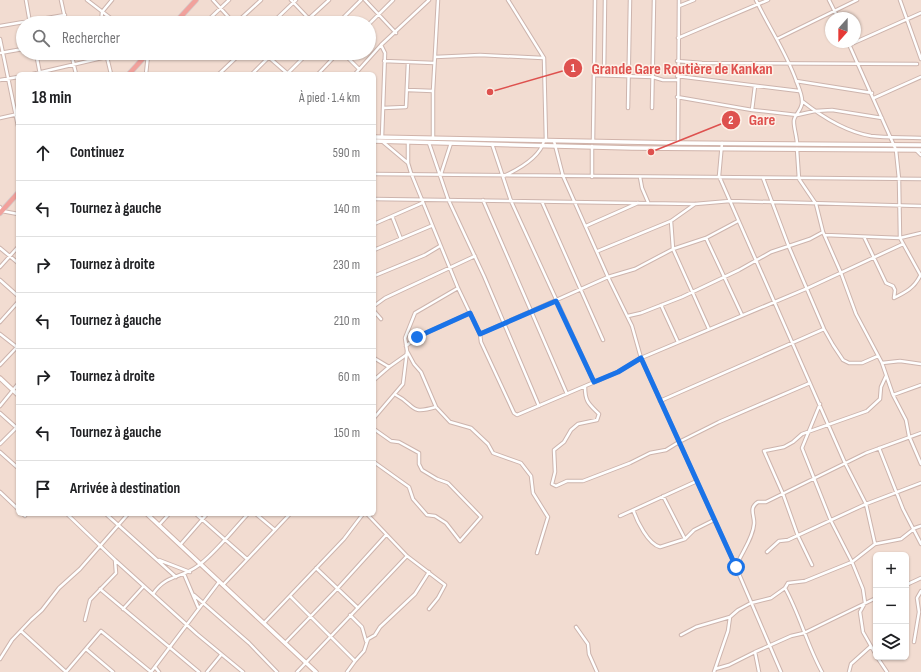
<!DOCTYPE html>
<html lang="fr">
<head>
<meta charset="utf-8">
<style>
  :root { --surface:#fff; --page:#f6f6f6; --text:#202124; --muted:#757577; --line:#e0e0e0 }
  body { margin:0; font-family:"Sofia Sans Condensed",sans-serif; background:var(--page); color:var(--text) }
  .controls { position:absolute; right:12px; bottom:12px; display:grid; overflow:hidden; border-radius:6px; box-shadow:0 1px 3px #0004 }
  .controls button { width:36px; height:36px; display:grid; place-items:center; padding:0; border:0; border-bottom:1px solid var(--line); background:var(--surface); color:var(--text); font:20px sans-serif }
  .compass { position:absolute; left:825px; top:12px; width:36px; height:36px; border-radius:50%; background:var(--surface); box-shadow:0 1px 3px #0004; rotate:201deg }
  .stop { position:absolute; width:12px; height:12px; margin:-9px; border:3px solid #1a73e8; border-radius:50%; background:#fff }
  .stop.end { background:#1a73e8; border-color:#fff; box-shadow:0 1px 4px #0008 }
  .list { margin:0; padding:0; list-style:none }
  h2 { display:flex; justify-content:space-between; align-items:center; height:52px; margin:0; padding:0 16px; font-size:17px }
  h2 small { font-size:13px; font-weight:400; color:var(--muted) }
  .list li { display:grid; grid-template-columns:26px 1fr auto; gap:12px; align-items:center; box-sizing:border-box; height:56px; padding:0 16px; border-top:1px solid var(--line) }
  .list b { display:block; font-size:15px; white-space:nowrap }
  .list em { font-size:13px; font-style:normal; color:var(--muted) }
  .icon { flex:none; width:22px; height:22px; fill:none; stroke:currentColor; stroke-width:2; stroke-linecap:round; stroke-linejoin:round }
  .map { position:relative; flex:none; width:921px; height:672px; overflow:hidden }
  .search { position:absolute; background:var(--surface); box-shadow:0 1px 3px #0004; left:16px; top:16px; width:360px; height:44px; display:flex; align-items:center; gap:10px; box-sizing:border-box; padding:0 14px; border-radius:22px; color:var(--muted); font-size:15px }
  .panel { position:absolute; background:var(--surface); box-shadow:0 1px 3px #0004; left:16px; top:72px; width:360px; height:444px; border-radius:6px }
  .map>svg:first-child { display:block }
  .residential { fill:#f2dcd1; fill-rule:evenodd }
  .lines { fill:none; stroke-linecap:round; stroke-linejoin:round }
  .street-casing { stroke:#cdb4ad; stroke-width:4.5 }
  .secondary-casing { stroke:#d0b3aa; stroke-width:5.5 }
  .highway-casing { stroke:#d4cac9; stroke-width:6 }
  .street { stroke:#fff; stroke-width:2.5 }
  .secondary { stroke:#fff; stroke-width:3.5 }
  .highway { stroke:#f1a19c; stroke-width:4.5 }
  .route { stroke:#1a73e8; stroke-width:5 }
  .leader { fill:none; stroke:#de514e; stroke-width:1.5 }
  .callout-dot { fill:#de514e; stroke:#fef1e8; stroke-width:1.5 }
  .mark-label { font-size:12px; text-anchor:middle; font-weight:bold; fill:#fff }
  .callout-label { font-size:16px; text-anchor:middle; font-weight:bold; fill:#de514e; stroke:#fef1e8; stroke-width:3; stroke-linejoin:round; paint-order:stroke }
</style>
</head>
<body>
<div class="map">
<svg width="921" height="672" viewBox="0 0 921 672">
  <rect width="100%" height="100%" fill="#fbece2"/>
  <!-- residential -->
  <path class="residential" d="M0 0H921V672H0ZM831 18H855V42H831ZM23 23H369V53H23ZM18 74H374V514H18ZM876 555H906V657H876Z"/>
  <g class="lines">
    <!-- street casing -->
    <g class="street-casing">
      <path id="street" d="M26 0 30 23
        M61 0 66 23
        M87 0 117 23
        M213 0 234 23
        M291 0 313 23
        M365 0 396 33
        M508 0 544 58 546 141
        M756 0C769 28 787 53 797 83 799 88 802 95 802 101 803 109 795 114 794 120 793 126 797 136 797 144
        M829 0 838 18
        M900 0 921 59
        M679 6 694 0
        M101 23 102 12 112 0
        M205 23 229 0
        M236 23 261 0
        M272 23 296 0
        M304 23 329 0
        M338 23 361 0
        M369 24 393 0
        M0 26 65 15
        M678 38 768 0
        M0 39 18 126
        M777 39 857 0
        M848 42 896 150 899 179 900 238 921 276
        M381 45 385 53 382 137
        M849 45 921 13
        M0 53 23 49
        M36 53 40 74
        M71 53 76 74
        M106 53 111 74
        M264 53 288 74
        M343 53 359 69
        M435 57 480 55 543 58
        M384 61 434 63
        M677 61 702 63 917 64
        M33 74 106 57 145 55
        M146 74 148 55
        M219 74 241 53
        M252 74 273 53
        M287 74 308 53
        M318 74 338 53
        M355 74 381 45 429 0
        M594 75 653 77 663 80H677
        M604 75 605 0
        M677 76 799 91
        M0 80 18 77
        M796 81 872 93
        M408 90 433 91
        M677 97 752 110 797 115 815 111 832 110 882 118
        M874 98 921 77
        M802 101C821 116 847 132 871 136 888 138 905 137 921 138
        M383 108 406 107 408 62
        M628 108 630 0
        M652 108 654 0
        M752 110 755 86
        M0 118 18 114
        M433 138V91L438 0
        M554 141 563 176 608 277 632 326 641 358 736 567
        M593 141 595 0
        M383 142 408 163
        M429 143 448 199 484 276 539 406
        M678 143 679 0
        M722 143 719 176 845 463 866 504 875 544 852 562 863 589 865 603 860 612 863 632 876 655
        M492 144 511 201 594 382
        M797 149 799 179 816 204 823 232 841 273 856 314 882 363 893 395 906 420 909 436 921 464
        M916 150 921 155
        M374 174 921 179
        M441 174 451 143
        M504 176C519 169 540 157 544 141
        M592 177V146
        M640 177 642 188 648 202
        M763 178 789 247 824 329 833 345 843 360 849 363H862L878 356
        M374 199 695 204 730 201 921 206
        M483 200 567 394
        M542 202 603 340
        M0 207 2 211 18 214
        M392 216 401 239
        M671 221 673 249 709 329
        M374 224 422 203
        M586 226 638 203
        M825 235 900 238 921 233
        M864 237 886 283 893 286 895 290 894 298
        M706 238 742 315
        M0 248 18 263
        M374 250 431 226
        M598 251 671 221 695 204
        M0 267 18 247
        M374 276 425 255 440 246
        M0 280 18 296
        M458 288 480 334 481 342 514 413 517 415 618 372 641 358 808 288 903 244
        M894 298C906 292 914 288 920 276
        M661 305 678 342
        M374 306 385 298 475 256
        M374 311 381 319
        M628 316 641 313 682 297 739 270 771 252 810 239 823 232
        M0 322 18 302
        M0 334 18 348
        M480 334 608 277 635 269 673 249 706 238 738 221
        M406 346 417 337 470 313
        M407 351 414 364 421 372 436 407 450 422 471 428 488 444 493 453 521 463 531 476 533 493 548 517 537 553
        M374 358 389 367
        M882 363 900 361 921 364
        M0 365 18 346
        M374 380 389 367 406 355
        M585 387C585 402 589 404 599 414L597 420 578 424 571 430 564 442 554 450 555 472 552 484 556 486 567 481H583L630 463 650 453 666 450 679 442 719 422 810 383
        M396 395C416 405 408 415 436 407
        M893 395 921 385
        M660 401 824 329
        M0 406 18 384
        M0 413 18 429
        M374 418 403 384 407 351 405 338 415 313 458 288 411 173 408 163V143
        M374 429 391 441 399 442 419 453V464L422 470 437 479 448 483 481 517 460 541 446 523 435 516 427 515 413 499 409 487 374 462
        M0 444 18 426
        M879 448 903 509 921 544
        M0 452 18 468
        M0 492 18 509
        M663 496 685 539
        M633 510C637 521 648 544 660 547L685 539 694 530 714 520
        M23 514 25 516
        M67 514 115 560 116 573 90 600 85 620
        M106 514 176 577
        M196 514 247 559
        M256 514 275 530
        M367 514 407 556 445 585 438 598 429 609
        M620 516 697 481
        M159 525 169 514
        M875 544 901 539 915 528 921 526
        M180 545 207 514
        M767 552 779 541 788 540 866 504 921 483
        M115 560 197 634 243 672
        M159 560 190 572
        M812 565 798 536 783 494 764 451 784 447 793 442 802 434 867 411 880 399 881 387 886 376
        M316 568 358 608
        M184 574 198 607
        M223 585 290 514
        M906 585 921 578
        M785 588C800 615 807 645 822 672
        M100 589 199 672
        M153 594C166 574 181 579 199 565 217 551 232 531 248 514
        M194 595 249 643 277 672
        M290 596 355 661 364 651 368 639 375 635 380 627 415 594 429 572
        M123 609 143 587
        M350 615 362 627 366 641
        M264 623 344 539 363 514
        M576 627 588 644 589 654 597 672
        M21 631 66 672
        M681 635 696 627 730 617 738 610 751 603 771 598 785 588 788 583 805 581 852 562 831 521 802 448 820 404
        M914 642 919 612 917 598 921 591
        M285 643 338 588 386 535
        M86 649 113 672
        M755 652 791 636 804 633 876 598
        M877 657 887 672
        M0 659 12 640 31 620 42 610 59 588 80 569 128 514
        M155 667 159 672
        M715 669 729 665 755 652 759 672
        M66 672 101 631 151 672
        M151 672 219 582
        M207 672 221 655
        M297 672 407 556
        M347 672 355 661
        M714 672 728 631 730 617
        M781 672 736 567C741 553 753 539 754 524 755 516 748 508 758 502H766L866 453 921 433
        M849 672 851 664 871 646"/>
    </g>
    <!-- secondary casing -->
    <g class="secondary-casing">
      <path id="secondary" d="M374 137 678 143 921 145
        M374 141 632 148 921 150
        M0 378 18 395
        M147 514 316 672"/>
    </g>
    <!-- highway casing -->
    <g class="highway-casing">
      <path id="highway" d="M175 23 196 0
        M129 74 148 53
        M0 213 18 193"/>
    </g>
    <!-- street -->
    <use href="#street" class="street"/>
    <!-- secondary -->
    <use href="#secondary" class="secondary"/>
    <!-- highway -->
    <use href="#highway" class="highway"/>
  </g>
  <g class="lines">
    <!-- route -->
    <path class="route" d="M417 337 470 313 480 334 556 301 594 382 618 372 641 358 736 567"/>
  </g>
  <!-- callouts -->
  <path class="leader" d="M490 92L573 68M651 152L731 120"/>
  <g class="callout-dot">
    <circle cx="490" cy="92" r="4"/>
    <circle cx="651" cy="152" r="4"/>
    <circle cx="573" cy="68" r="10"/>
    <circle cx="731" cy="120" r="10"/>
  </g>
  <g class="mark-label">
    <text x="573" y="72">1</text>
    <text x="731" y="124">2</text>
  </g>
  <g class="callout-label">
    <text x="682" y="74">Grande Gare Routière de Kankan</text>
    <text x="762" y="125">Gare</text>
  </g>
</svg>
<div class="controls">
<button>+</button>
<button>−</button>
<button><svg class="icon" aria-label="layers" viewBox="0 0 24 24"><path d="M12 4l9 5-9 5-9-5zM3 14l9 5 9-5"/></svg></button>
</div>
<svg class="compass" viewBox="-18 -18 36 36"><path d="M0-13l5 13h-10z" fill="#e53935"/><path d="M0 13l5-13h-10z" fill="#757577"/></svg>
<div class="stop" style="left:736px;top:567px"></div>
<div class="stop end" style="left:417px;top:337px"></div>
<div class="search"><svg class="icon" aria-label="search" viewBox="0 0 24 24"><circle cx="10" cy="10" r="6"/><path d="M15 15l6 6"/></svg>Rechercher</div>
<section class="panel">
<h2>18 min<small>À pied · 1.4 km</small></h2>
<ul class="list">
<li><svg class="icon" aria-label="ahead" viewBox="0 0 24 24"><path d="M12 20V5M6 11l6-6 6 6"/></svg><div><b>Continuez</b></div><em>590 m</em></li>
<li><svg class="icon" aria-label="left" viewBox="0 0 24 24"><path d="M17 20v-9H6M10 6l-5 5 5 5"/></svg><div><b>Tournez à gauche</b></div><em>140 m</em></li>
<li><svg class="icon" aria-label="right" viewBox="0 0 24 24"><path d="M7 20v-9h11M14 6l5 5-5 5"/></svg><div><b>Tournez à droite</b></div><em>230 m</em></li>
<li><svg class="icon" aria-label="left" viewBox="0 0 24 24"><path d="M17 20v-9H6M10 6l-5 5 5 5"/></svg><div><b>Tournez à gauche</b></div><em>210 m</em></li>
<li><svg class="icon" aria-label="right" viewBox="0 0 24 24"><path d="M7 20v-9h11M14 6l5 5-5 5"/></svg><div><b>Tournez à droite</b></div><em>60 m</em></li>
<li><svg class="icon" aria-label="left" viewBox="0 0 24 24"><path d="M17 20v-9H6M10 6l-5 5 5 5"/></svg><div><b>Tournez à gauche</b></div><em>150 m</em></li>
<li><svg class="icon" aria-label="arrive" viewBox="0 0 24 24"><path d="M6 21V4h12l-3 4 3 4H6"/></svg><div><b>Arrivée à destination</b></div></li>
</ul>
</section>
</div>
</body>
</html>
